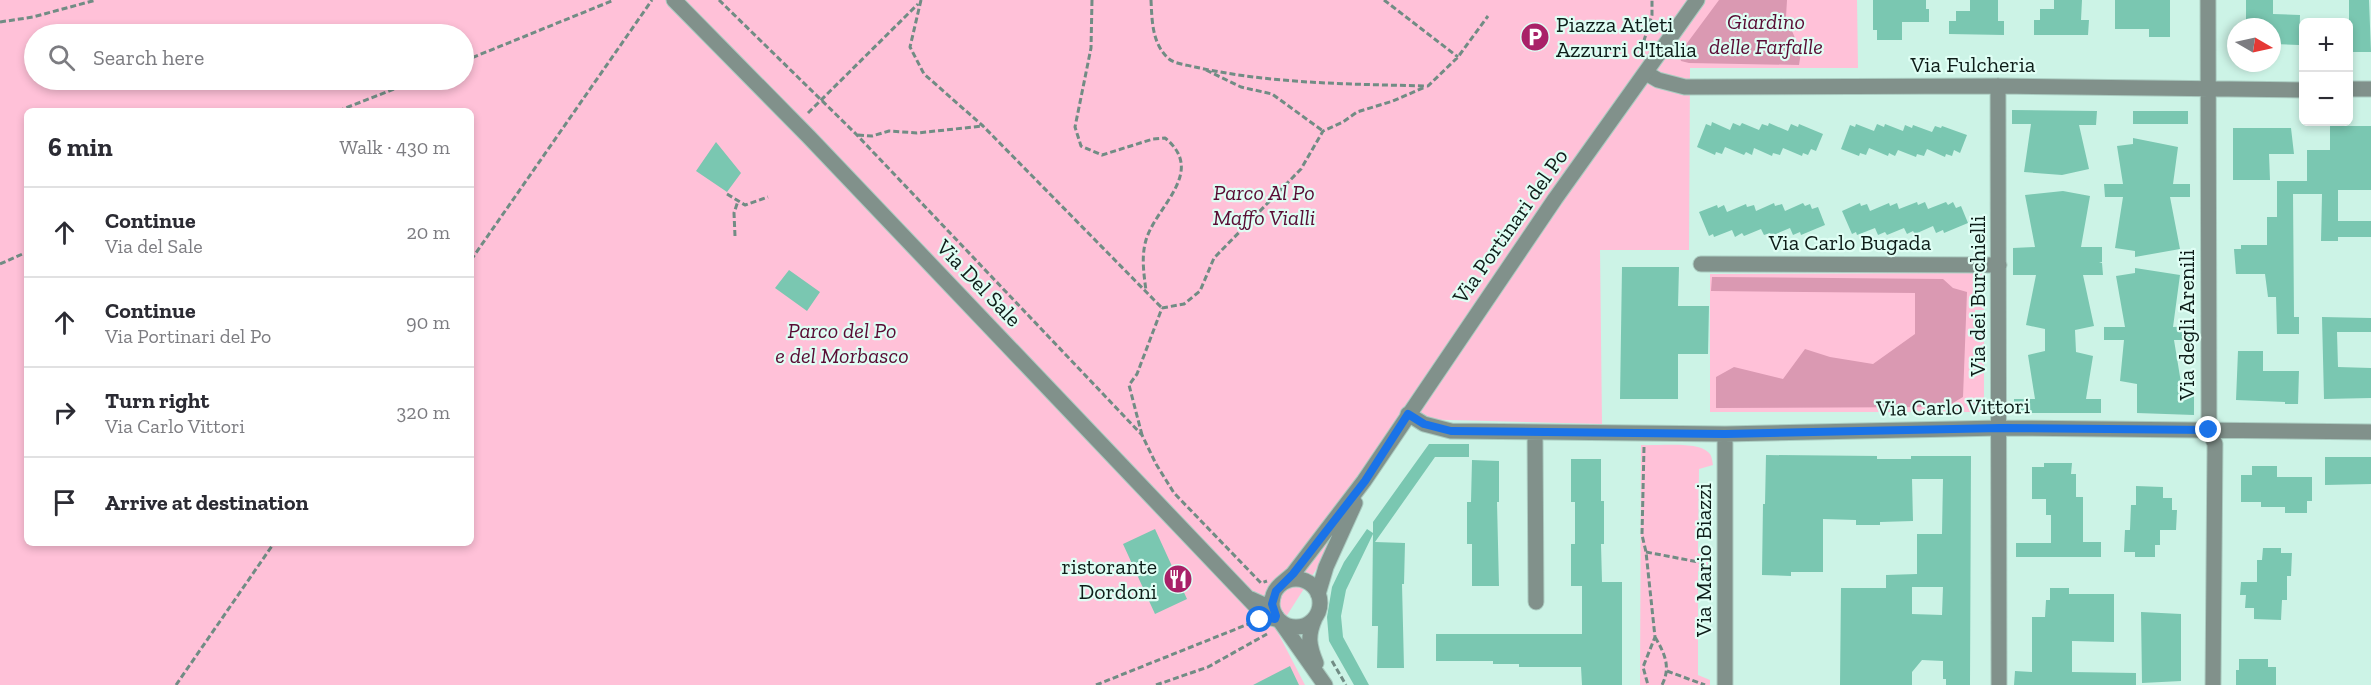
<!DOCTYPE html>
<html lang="en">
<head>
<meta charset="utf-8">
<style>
  :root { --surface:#fff; --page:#f2f2f3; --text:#2b2b33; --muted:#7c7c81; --line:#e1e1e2 }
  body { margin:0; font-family:"Zilla Slab",serif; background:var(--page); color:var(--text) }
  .controls { position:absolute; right:18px; top:18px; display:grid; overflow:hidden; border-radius:9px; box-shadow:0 3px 9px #0003 }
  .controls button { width:54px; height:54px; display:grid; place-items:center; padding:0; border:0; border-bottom:2px solid var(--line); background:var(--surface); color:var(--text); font:30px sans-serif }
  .compass { position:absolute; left:2227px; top:18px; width:54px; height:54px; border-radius:50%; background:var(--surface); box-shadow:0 3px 9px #0003; rotate:99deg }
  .stop { position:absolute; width:18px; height:18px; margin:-14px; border:4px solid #1a73e8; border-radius:50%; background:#fff }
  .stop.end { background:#1a73e8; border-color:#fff; box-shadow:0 2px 6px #0008 }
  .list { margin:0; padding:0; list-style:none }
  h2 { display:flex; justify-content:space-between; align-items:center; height:78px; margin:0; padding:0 24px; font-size:26px }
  h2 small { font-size:20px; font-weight:400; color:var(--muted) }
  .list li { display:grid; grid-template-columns:39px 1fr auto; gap:18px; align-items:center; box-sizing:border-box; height:90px; padding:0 24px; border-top:2px solid var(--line) }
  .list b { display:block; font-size:22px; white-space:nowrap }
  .list p { margin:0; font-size:20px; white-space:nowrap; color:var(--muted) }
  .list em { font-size:20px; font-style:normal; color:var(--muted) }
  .icon { flex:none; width:33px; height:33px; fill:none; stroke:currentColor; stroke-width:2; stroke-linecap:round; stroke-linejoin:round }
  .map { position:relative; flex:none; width:2371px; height:685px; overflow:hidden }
  .search { position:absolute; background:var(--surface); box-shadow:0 3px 9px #0003; left:24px; top:24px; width:450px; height:66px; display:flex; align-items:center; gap:15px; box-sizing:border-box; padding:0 21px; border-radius:33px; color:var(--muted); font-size:22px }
  .panel { position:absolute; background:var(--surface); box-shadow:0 3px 9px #0003; left:24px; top:108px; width:450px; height:438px; border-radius:9px }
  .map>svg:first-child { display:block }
  .green { fill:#ffc1d8; fill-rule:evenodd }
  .forest { fill:#da99b2 }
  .building { fill:#7ac7b1; fill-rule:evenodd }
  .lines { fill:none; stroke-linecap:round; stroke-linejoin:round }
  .minor-casing { stroke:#aaccc1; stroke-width:17 }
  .tertiary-casing { stroke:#aaccc1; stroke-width:17 }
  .path { stroke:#718c84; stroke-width:3; stroke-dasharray:6 3; stroke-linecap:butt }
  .minor { stroke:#81918b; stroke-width:15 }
  .tertiary { stroke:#81918b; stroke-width:15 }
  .route { stroke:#1a73e8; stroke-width:8 }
  .labels { text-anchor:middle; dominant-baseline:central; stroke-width:4.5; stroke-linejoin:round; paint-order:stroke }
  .park-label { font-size:22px; font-style:italic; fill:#590c34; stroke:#dffef4 }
  .poi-label { font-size:22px; fill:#0e1d19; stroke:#dffef4; text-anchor:start }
  .street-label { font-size:22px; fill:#0e1d19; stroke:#dffef4 }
</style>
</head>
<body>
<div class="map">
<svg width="2371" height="685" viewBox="0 0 2371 685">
  <rect width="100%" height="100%" fill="#ccf3e6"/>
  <!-- green -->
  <path class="green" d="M0 0H1857L1858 68H1690L1689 250H1600L1602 424 1412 419 1277 631 1305 685H0ZM34 34H464V80H34ZM27 111H471V543H27Z
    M1983 273 1984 310H1975V324H1984V412H1710V274Z
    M1641 445C1657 446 1697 441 1708 452 1712 455 1712 460 1713 465L1699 469 1698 553 1710 558V571H1698V675L1710 680V685H1640Z"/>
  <!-- forest -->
  <path class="forest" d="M1719 0H1787L1786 17 1801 52 1799 65 1689 63 1681 61 1679 54Z
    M1712 277 1943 279 1953 288 1967 292 1963 397 1946 407 1716 408V377L1734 367 1783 379 1805 349 1830 357 1873 364 1915 334V293L1711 291Z"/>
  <!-- building -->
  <path class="building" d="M1873 0H1926V9H1929V22H1902V40H1877V30H1873Z
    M1970 0H1998V21H2004V35L1949 34V21H1956V11H1970Z
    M2054 0H2082L2081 20H2089L2088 35H2034V20H2040V9H2054Z
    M2115 0H2170V37H2149V29H2115Z
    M2246 0H2273V14L2300 15 2299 45 2272 44V27H2246Z
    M2349 0H2369L2371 52H2349Z
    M2012 110 2097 111 2096 125H2079L2089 169 2062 175 2024 172 2031 124H2012Z
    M2133 111H2188V124H2133Z
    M1712 122 1730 130 1733 123 1740 126 1742 123 1759 130 1762 124 1768 126 1769 123 1788 131 1791 124 1798 127 1799 124 1823 134 1816 151 1811 149 1808 155 1803 153 1802 156 1783 148 1780 155 1773 153 1772 156 1754 148 1752 155 1746 152 1744 155 1725 147 1722 154 1716 152 1715 155 1697 147 1706 124 1711 126Z
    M1856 124 1874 131 1877 124 1884 127 1885 124 1903 131 1905 125 1912 128 1913 125 1932 132 1935 126 1941 128 1942 126 1967 135 1960 153 1954 150 1952 156 1946 154 1945 157 1927 149 1924 156 1917 154 1916 157 1898 150 1895 156 1889 153 1888 156 1869 148 1866 155 1860 153 1859 156 1841 149 1850 125 1855 127Z
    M2330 126H2371V190H2338V221H2371V237H2338V241H2321L2322 194H2293L2294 317H2299V334H2277L2276 297H2268L2265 274H2236L2234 249H2241V245H2267V217H2277V181H2307V150H2330Z
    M2233 128H2291L2294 154H2269L2270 180H2233Z
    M2133 138 2178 147 2173 184H2190V197H2170L2180 249 2135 257V251L2115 248 2123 197H2105L2104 184H2123L2117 146 2133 144Z
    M716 142 741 173 727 192 696 171Z
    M2063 191 2090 196 2081 247H2102V262H2099L2102 263 2103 275H2083L2094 326 2075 330 2076 352 2093 356 2086 399H2101V413H2014V399H2035L2028 355 2045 351V329L2026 325 2036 275H2013V248L2035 247 2025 195Z
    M1917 202 1918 205 1925 202 1928 209 1946 202 1948 205 1953 202 1956 208 1961 206 1968 223 1944 233 1943 230 1936 233 1933 226 1915 234 1913 231 1907 234 1904 228 1887 235 1885 232 1878 235 1875 228 1857 235 1856 232 1852 234 1842 211 1860 203 1861 206 1867 204 1870 211 1889 203 1890 206 1897 203 1899 209Z
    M1774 203 1775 206 1782 204 1785 211 1803 203 1805 206 1810 204 1812 209 1818 207 1825 225 1801 235 1800 232 1793 235 1790 228 1771 236 1770 233 1764 235 1761 229 1744 236 1742 233 1735 237 1732 230 1714 237 1713 234 1709 236 1699 212 1717 205 1718 208 1724 205 1727 212 1746 204 1747 207 1754 205 1756 211Z
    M1622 267H1679L1678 306H1709L1708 354H1678V399H1620Z
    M2135 268 2180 275 2173 327 2193 326V340H2174L2183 395H2194V415L2137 413V384L2120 381 2124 340H2104V327H2125L2116 276 2135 273Z
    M789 270 820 292 807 311 775 288Z
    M2322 317 2371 318V332H2337L2338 367 2371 368V398L2324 399Z
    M2238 351H2263V371H2299L2298 404H2285V402L2236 400Z
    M1429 444H1469V457H1435L1375 542 1405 543 1404 584H1402L1404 668H1377L1378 626H1372L1373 534 1346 590 1341 616 1343 637 1369 685H1354L1329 641 1327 617 1332 587 1344 562 1367 529 1373 533V522Z
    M1766 455 1877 456V459H1911V456H1971L1970 685H1946V679H1943V661L1922 660 1912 672V685H1840L1841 588H1886V575L1917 574V534H1942L1943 479H1912L1913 521 1880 522V525H1856V520L1823 519V572H1791V576L1762 575 1763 504H1765ZM1912 587H1943L1942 615 1912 614Z
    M2325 457H2371V484L2325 485Z
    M1571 459H1601V501H1604V544H1601L1602 582H1622V685H1582L1581 667H1519V664H1493V661H1436V634H1582V586H1571V544H1575V502H1571Z
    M1472 460 1499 461V502H1497L1499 586H1472V544H1467V502H1471Z
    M2044 463H2072L2071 474H2076V497H2083V542H2101V557H2016V543H2051V515H2046V499H2032V467H2044Z
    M2252 466H2277V477H2312V501H2307V513H2285V507H2261V502H2241V475H2252Z
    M2136 486 2163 487V498H2172V510H2177L2176 530H2160V545H2155V557H2135V552H2124L2125 530H2130L2131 505H2136Z
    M1155 529 1187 599 1155 614 1123 544Z
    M2263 548H2281V553H2292L2291 576H2287V600H2282L2281 620 2254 619V608H2245L2246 595H2240L2241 582H2257V560H2262Z
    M2050 588H2069V594H2114V642L2072 641V672L2136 673V685H2014L2015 671 2032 672V617H2045L2046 600H2050Z
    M2141 612 2181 614V681L2142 683Z
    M2239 659H2268V667H2276V685H2236V670H2239Z
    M1290 666 1299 685H1253Z"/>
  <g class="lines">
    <!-- minor casing -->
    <g class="minor-casing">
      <path id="minor" d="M674 0 809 137 1266 617 1275 619 1276 616
        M2208 0 2209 430 2215 444 2213 685
        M1646 73 1658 80 1685 87 1998 86 2304 90
        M1998 86 1999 685
        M2348 89H2371
        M1701 264 1999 265
        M1408 414 1424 424 1451 431 1725 434 2000 428 2371 432
        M1535 433 1536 602
        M1725 434V685
        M1251 599 1262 604 1271 605 1273 597"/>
    </g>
    <!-- tertiary casing -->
    <g class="tertiary-casing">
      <path id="tertiary" d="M1272 603a24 24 0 1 1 48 0a24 24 0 1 1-48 0Z
        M1280 585 1293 574 1364 481 1555 199 1697 0
        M1318 594 1326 567 1355 503
        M1315 618C1307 636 1309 646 1316 663
        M1280 621 1325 685"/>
    </g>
    <!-- path -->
    <path class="path" d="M719 0 856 134 1142 435 1156 464 1174 493 1261 583 1267 581
      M921 0 910 47 924 74 983 126 1162 308
      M1092 0 1091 48 1075 127 1081 146 1102 155 1153 139 1165 138C1207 172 1156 206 1146 240 1141 257 1144 274 1146 291
      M1151 0C1152 21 1152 44 1169 59 1175 64 1188 65 1195 67 1271 84 1350 84 1428 86L1458 57 1488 16
      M1384 0 1458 57
      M0 22 33 17 96 0
      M1641 50 1652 15V0
      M464 61 614 0
      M1206 70 1241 87 1272 94 1323 131
      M338 111 417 80
      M808 113 918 4
      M858 135 872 136 889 131 917 133 983 126
      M727 194 745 205 768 197
      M735 236 734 213 738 201
      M471 260 652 0
      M0 264 27 252
      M1162 308 1184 304 1200 291 1214 258 1301 169 1323 131 1343 122 1357 112 1393 101 1425 87
      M1142 435 1129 385 1137 374 1162 308
      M1644 447 1642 535 1646 552 1655 637 1643 667 1648 685
      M1646 552 1709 564
      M1655 637C1665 654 1671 667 1662 685
      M1332 661 1346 685
      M1667 671 1705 685
      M176 685 274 543
      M1096 685 1251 623
      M1156 685 1208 667 1267 634"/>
    <!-- minor -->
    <use href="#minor" class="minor"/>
    <!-- tertiary -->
    <use href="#tertiary" class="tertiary"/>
  </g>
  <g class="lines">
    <!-- route -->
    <path class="route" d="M1260 620 1266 617 1275 619 1276 616 1272 604 1276 591 1293 574 1365 481 1408 414 1424 424 1451 431 1725 434 2000 428 2209 430"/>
  </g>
  <!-- icons -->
  <defs>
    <g id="parking-disc" transform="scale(1.5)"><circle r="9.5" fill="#a92168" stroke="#dffef4"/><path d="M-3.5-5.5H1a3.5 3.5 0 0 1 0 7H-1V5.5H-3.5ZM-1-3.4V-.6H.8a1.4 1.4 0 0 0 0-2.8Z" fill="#fff"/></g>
    <g id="restaurant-disc" transform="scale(1.5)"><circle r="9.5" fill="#a92168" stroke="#dffef4"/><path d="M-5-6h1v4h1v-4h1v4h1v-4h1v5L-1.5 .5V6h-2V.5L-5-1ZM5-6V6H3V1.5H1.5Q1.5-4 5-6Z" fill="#fff"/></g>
  </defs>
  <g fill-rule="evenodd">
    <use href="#parking-disc" x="1535" y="37"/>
    <use href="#restaurant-disc" x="1178" y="579"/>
  </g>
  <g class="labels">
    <!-- park labels -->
    <g class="park-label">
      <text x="1766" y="21">Giardino<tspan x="1766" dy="25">delle Farfalle</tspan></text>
      <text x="1264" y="192">Parco Al Po<tspan x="1264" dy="25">Maffo Vialli</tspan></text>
      <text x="842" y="330">Parco del Po<tspan x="842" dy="25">e del Morbasco</tspan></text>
    </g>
    <!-- poi labels -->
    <g class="poi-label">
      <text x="1556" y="24">Piazza Atleti<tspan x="1556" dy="25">Azzurri d'Italia</tspan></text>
      <text x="1157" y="566" text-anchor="end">ristorante<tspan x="1157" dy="25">Dordoni</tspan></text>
    </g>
    <!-- street labels -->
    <g class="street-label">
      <text x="1973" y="64">Via Fulcheria</text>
      <text transform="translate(1510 226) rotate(-55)">Via Portinari del Po</text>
      <text x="1850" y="242">Via Carlo Bugada</text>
      <text transform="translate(979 283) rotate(46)">Via Del Sale</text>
      <text transform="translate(1977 296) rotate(-90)">Via dei Burchielli</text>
      <text transform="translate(2186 325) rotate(-90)">Via degli Arenili</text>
      <text transform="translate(1953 407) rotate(-1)">Via Carlo Vittori</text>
      <text transform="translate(1703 560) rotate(-90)">Via Mario Biazzi</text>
    </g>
  </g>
</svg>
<div class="controls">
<button>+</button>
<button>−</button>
</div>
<svg class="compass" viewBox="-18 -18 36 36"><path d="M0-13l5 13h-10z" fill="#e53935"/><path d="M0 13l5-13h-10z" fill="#7c7c81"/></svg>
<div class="stop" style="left:1260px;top:620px"></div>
<div class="stop end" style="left:2209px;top:430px"></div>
<div class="search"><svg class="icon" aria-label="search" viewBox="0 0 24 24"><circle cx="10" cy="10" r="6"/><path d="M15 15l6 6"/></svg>Search here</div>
<section class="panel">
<h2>6 min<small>Walk · 430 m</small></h2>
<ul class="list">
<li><svg class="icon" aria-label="ahead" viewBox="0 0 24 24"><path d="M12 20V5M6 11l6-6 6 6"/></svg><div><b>Continue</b><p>Via del Sale</p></div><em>20 m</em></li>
<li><svg class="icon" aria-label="ahead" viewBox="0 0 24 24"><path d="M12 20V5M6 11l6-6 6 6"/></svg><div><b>Continue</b><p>Via Portinari del Po</p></div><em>90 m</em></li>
<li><svg class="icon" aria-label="right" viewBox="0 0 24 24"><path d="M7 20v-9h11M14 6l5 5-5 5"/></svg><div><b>Turn right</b><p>Via Carlo Vittori</p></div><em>320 m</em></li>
<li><svg class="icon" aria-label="arrive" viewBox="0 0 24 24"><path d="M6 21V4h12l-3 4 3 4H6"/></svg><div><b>Arrive at destination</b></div></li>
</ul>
</section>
</div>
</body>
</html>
